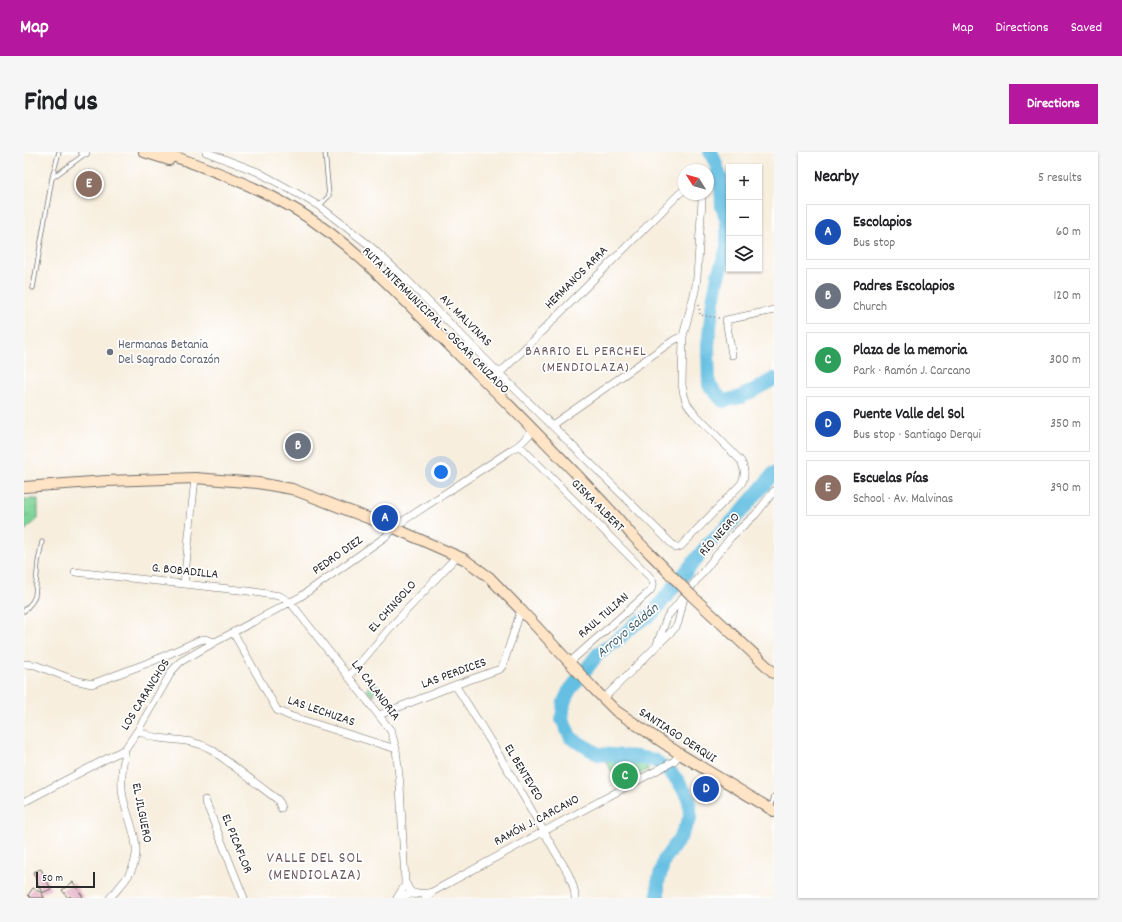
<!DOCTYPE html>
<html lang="en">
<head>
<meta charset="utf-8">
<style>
  :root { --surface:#fff; --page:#f6f6f6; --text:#202124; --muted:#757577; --line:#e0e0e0; --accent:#b5179e }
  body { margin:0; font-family:Dekko,sans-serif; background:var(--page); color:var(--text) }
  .controls { position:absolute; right:12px; top:12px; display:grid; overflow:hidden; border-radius:0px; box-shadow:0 1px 3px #0004 }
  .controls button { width:36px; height:36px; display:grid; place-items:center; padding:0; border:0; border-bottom:1px solid var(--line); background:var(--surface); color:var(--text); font:20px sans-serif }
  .compass { position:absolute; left:654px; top:12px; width:36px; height:36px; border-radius:50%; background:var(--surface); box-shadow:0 1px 3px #0004; rotate:307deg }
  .scale { position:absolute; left:12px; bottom:10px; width:59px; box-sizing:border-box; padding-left:4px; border:2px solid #2b2b2b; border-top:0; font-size:11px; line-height:14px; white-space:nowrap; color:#2b2b2b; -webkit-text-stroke:3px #fff; paint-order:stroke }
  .you { position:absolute; left:417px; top:320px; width:14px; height:14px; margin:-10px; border:3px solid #fff; border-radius:50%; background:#1a73e8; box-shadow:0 0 0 6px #1a73e833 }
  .badge { display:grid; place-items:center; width:26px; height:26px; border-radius:50%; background:var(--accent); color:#fff; font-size:13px; font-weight:700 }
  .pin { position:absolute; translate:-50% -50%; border:2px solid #fff; box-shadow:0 1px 4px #0006 }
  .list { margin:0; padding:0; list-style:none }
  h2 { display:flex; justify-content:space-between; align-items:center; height:52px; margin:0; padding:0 16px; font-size:17px }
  h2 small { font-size:13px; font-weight:400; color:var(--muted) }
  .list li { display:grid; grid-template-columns:26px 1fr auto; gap:12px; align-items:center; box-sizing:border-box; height:56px; margin:0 8px 8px; padding:0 8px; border:1px solid var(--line); border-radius:0px }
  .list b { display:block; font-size:15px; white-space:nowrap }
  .list p { margin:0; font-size:13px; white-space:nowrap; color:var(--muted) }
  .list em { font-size:13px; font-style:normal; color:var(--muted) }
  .icon { flex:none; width:22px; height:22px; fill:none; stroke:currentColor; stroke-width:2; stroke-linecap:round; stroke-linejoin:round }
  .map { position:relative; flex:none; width:750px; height:746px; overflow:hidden; border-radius:0px }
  header { display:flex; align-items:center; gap:24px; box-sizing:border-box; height:56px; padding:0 20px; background:var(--accent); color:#fff }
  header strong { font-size:19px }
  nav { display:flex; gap:22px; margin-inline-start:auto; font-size:14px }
  .intro { display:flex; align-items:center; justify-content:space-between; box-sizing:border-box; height:96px; padding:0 24px }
  h1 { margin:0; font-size:28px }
  .button { padding:10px 18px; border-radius:0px; background:var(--accent); color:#fff; font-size:14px; font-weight:700 }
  main { display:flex; gap:24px; padding:0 24px }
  aside { flex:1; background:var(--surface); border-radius:0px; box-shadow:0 1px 3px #0004 }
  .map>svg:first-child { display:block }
  .park { fill:url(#park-crowns); stroke:#548062 }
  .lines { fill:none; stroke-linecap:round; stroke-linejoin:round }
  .river { stroke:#65bfe2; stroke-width:14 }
  .building { fill:#e6b1c6 }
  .lane-casing { stroke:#726f6a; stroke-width:5 }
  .street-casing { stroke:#726f6a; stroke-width:8 }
  .secondary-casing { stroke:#726f6a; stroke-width:12 }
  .path { stroke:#726f6a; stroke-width:1.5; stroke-dasharray:1 3; stroke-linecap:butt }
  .lane { stroke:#fff; stroke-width:3.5 }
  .street { stroke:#fff; stroke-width:7 }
  .secondary { stroke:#ffe4c6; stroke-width:10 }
  .secondary-bridge-casing { stroke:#726f6a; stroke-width:12; stroke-linecap:butt }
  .secondary-bridge { stroke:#ffe4c6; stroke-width:10 }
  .worship-dot { fill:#6b7280; stroke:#fff; stroke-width:1.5 }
  .labels { text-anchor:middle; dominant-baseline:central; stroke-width:3.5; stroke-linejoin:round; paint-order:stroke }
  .street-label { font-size:13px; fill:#2b2b2b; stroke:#fff }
  .worship-label { font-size:13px; fill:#5b616d; stroke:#fff; text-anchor:start }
  .neighbourhood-label { font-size:14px; letter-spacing:1px; fill:#6c5a61; stroke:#fff }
  .water-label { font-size:14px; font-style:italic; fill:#3f5f6b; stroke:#fff }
  .quarter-label { font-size:15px; letter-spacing:1px; fill:#6c5a61; stroke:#fff }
</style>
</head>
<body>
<header>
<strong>Map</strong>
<nav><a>Map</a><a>Directions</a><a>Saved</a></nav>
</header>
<div class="intro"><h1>Find us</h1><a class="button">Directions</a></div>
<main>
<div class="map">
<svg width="750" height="746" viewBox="0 0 750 746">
  <defs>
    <pattern id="park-crowns" width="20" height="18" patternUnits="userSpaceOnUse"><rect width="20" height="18" fill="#7ed498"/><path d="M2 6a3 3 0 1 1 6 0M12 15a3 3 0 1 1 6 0" fill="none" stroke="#6db683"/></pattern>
  </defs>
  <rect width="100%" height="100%" fill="#fff"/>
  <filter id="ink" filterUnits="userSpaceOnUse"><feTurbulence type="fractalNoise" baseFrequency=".025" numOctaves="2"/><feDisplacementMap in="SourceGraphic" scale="8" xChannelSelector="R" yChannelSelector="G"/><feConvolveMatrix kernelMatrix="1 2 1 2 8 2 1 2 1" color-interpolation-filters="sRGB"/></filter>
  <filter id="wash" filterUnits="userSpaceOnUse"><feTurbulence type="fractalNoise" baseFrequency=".012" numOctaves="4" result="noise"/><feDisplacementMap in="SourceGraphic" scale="16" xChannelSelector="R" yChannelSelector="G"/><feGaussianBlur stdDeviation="0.9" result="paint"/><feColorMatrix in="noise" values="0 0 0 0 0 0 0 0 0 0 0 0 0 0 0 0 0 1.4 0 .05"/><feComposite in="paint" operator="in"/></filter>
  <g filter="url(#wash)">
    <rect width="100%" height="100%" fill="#f7eede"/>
    <!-- park -->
    <path class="park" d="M0 347H14V367L0 379Z
      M348 530 354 533 357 537 353 542 350 537 349 544 344 540C343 535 344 533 348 530Z
      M579 604 616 607 625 617 595 633Z"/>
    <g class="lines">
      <!-- river -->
      <path class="river" d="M686 0 689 4 697 27 698 54 703 69V96L694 124 689 149 684 193 685 233 699 249 717 245 750 227
        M634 746V731L640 708 656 686 666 666 665 646 654 629 646 620 630 608 612 605 574 602 547 586 538 567 540 550 545 539 574 502 593 488 611 472 628 462 685 391 701 377 716 361 750 321"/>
    </g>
    <g id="blocks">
      <!-- building -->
      <path class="building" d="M17 717 27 737 18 741 20 746H7L4 743 9 736 18 741 9 720Z
        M49 730 59 745 58 746H48L46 744 44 746 38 738Z"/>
    </g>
  </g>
  <g filter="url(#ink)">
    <use href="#blocks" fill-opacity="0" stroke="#726f6a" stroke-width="1"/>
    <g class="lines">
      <!-- lane casing -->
      <g class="lane-casing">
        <path id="lane" d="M35 0 28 26 61 2
          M295 54 305 44 301 0
          M9 136 28 26
          M0 459 8 450 11 444 14 410 18 390
          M747 656 750 644"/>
      </g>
      <!-- street casing -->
      <g class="street-casing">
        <path id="street" d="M58 0 62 1
          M182 0 234 20 276 43 295 54 345 93 381 126 475 221 652 396 657 394 717 332C722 324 721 317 717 309L669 260 663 252 660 243 658 233 659 184 671 139 673 125 678 49 676 42
          M708 203 702 168 750 158
          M465 232 655 42 660 38
          M528 273 650 188 659 184
          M495 293 627 426C631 432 629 434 626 439L546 510
          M51 420 224 439 256 444 267 451 367 579 372 597 376 633 381 730
          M160 432 171 326
          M209 480 253 558 266 564 372 597
          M632 495 643 465 707 385 732 362 750 339
          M0 512 11 513 50 528 68 532 129 509 176 488 181 487 191 490
          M325 524 365 477 433 404
          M431 533C465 585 497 639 528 694 536 709 551 727 551 746
          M579 547 652 475 654 471 660 445
          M355 563 431 533 476 517 479 513 497 458
          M114 578C120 582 127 585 135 586 155 589 168 587 187 597L254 648 257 656
          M181 648 220 746
          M0 650 101 597 114 578 148 519 156 510 191 490 276 445 361 385 376 371 495 293 510 278
          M408 740 650 609 656 602
          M86 746C95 735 108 723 111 708 116 690 103 664 99 645 96 629 99 613 101 597
          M373 746 381 733V730L386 739 392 743
          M376 746C385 739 398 743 408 740L401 746"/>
      </g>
      <!-- secondary casing -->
      <g class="secondary-casing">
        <path id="secondary" d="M120 0 145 8
          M138 0C185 17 231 33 274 59 328 92 371 139 415 183 473 241 532 299 587 359 594 366 600 374 607 382 620 396 634 409 647 423
          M0 335 82 329 171 326 234 331 268 337 370 376 440 407 465 425 497 458 569 536 592 559 656 602 750 659
          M667 443 750 521"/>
      </g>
      <!-- path -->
      <path class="path" d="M675 153 676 163 695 166"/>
      <!-- lane -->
      <use href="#lane" class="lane"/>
      <!-- street -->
      <use href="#street" class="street"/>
      <!-- secondary -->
      <use href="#secondary" class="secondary"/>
      <!-- secondary-bridge casing -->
      <g class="secondary-bridge-casing">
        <path id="secondary-bridge" d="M647 423 667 443"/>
      </g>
      <!-- secondary-bridge -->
      <use href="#secondary-bridge" class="secondary-bridge"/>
    </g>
  </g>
  <!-- markers -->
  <circle class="worship-dot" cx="86" cy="200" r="4"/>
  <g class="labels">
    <!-- street labels -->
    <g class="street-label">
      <text transform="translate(553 126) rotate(-45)">HERMANOS ARRA</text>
      <text transform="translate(411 169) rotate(45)">RUTA INTERMUNICIPAL - OSCAR CRUZADO</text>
      <text transform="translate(441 169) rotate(45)">AV. MALVINAS</text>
      <text transform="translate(573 354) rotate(45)">GISKA ALBERT</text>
      <text transform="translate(696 383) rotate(-48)">RÍO NEGRO</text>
      <text transform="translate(314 404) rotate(-35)">PEDRO DIEZ</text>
      <text transform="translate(161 420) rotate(6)">G. BOBADILLA</text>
      <text transform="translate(369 455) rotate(-48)">EL CHINGOLO</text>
      <text transform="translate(580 464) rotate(-41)">RAUL TULIAN</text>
      <text transform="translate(430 522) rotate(-20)">LAS PERDICES</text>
      <text transform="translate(351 539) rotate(53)">LA CALANDRIA</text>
      <text transform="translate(122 543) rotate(-58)">LOS CARANCHOS</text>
      <text transform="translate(297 560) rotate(19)">LAS LECHUZAS</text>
      <text transform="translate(653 584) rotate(33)">SANTIAGO DERQUI</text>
      <text transform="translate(499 621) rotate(59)">EL BENTEVEO</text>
      <text transform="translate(117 661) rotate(79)">EL JILGUERO</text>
      <text transform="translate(513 669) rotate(-28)">RAMÓN J. CARCANO</text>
      <text transform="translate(212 692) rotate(68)">EL PICAFLOR</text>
    </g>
    <!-- worship labels -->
    <g class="worship-label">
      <text x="94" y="193">Hermanas Betania<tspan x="94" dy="15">Del Sagrado Corazón</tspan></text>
    </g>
    <!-- neighbourhood labels -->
    <g class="neighbourhood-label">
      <text x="562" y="200">BARRIO EL PERCHEL<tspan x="562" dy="16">(MENDIOLAZA)</tspan></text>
    </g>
    <!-- water labels -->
    <g class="water-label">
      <text transform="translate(604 479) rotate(-40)">Arroyo Saldán</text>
    </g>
    <!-- quarter labels -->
    <g class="quarter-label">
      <text x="291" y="707">VALLE DEL SOL<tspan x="291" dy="17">(MENDIOLAZA)</tspan></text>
    </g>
  </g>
</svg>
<div class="controls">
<button>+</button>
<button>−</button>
<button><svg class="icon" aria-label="layers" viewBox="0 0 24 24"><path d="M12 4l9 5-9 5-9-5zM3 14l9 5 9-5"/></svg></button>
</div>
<svg class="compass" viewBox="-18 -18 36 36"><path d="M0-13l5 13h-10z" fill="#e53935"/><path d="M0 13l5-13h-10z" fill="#757577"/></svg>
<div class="scale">50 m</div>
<div class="you"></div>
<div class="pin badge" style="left:361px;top:366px;background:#1a4fb4">A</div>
<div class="pin badge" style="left:274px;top:294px;background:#6b7280">B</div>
<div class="pin badge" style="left:601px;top:624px;background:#2e9e5b">C</div>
<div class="pin badge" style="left:682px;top:637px;background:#1a4fb4">D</div>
<div class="pin badge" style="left:65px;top:32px;background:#8d6e63">E</div>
</div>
<aside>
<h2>Nearby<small>5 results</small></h2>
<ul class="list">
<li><span class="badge" style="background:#1a4fb4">A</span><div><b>Escolapios</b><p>Bus stop</p></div><em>60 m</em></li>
<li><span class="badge" style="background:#6b7280">B</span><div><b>Padres Escolapios</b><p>Church</p></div><em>120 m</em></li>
<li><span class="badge" style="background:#2e9e5b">C</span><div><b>Plaza de la memoria</b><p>Park · Ramón J. Carcano</p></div><em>300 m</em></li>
<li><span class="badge" style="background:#1a4fb4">D</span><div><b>Puente Valle del Sol</b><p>Bus stop · Santiago Derqui</p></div><em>350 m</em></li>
<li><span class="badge" style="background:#8d6e63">E</span><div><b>Escuelas Pías</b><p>School · Av. Malvinas</p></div><em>390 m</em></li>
</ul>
</aside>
</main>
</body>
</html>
